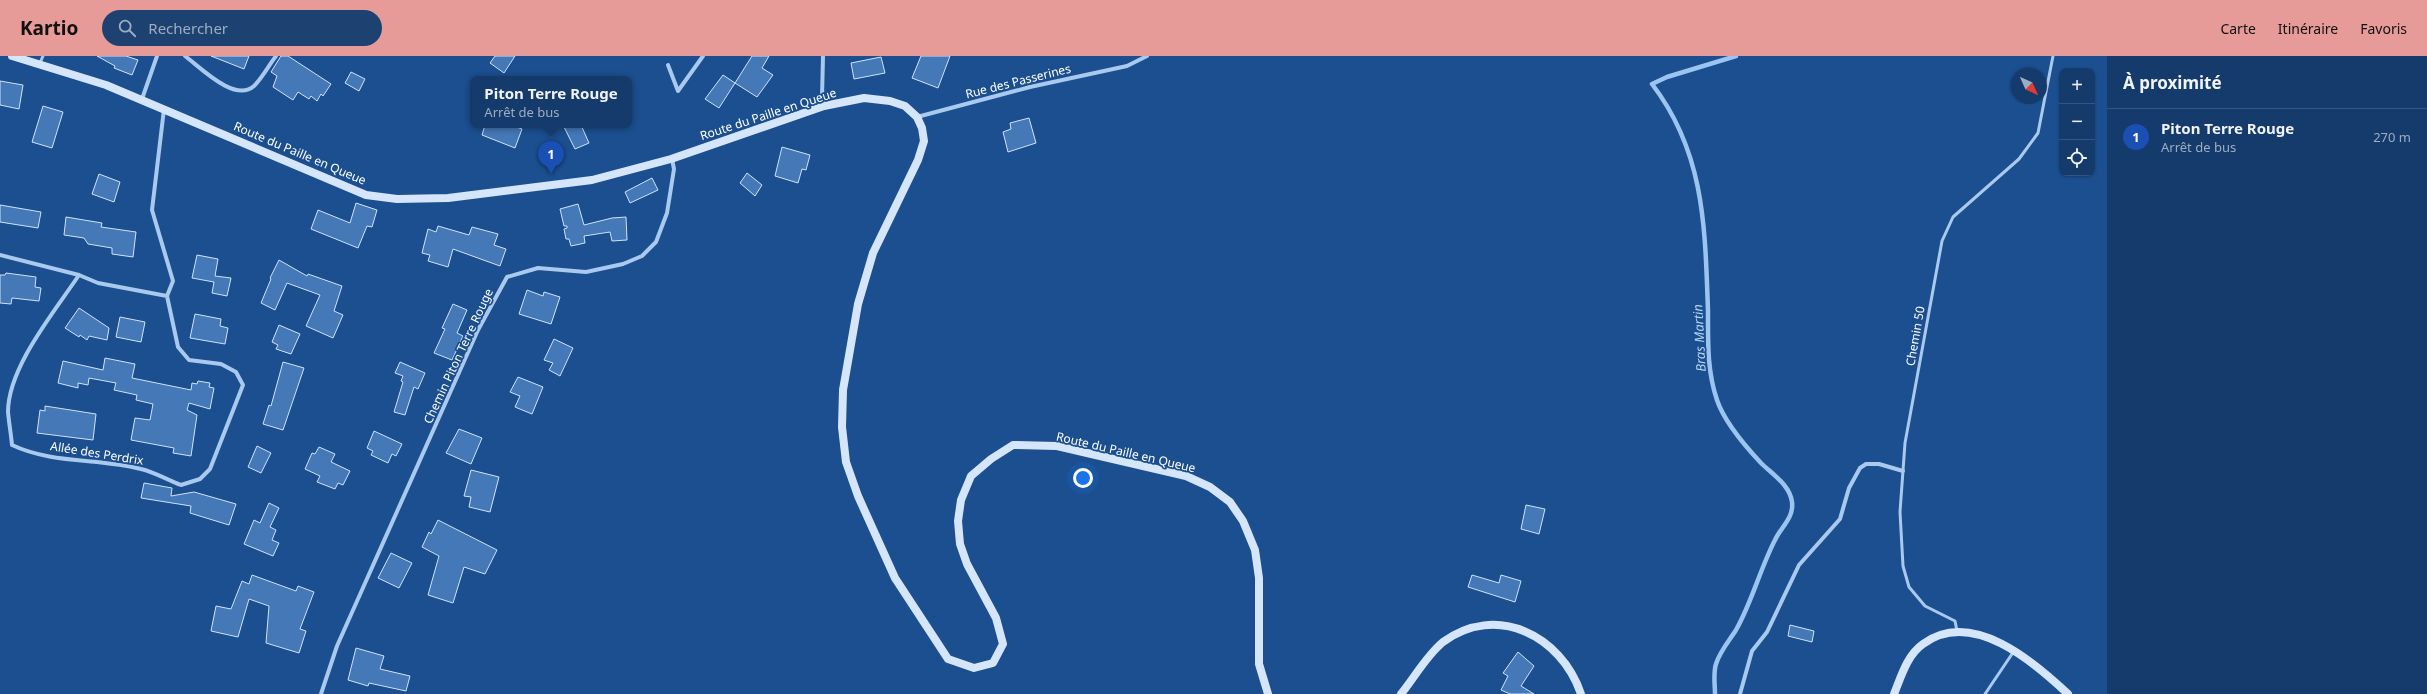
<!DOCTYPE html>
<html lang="fr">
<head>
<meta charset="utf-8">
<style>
  :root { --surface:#143b6b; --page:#1d4271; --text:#f1f3f6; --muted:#9dadc1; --line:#33557e; --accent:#e69b98 }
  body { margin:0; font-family:"Noto Sans",sans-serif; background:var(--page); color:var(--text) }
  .controls { position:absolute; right:12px; top:12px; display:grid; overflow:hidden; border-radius:8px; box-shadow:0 1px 3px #0004 }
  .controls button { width:36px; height:36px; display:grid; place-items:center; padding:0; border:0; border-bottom:1px solid var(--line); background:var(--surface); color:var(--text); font:20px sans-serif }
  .compass { position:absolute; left:2011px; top:12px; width:36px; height:36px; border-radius:50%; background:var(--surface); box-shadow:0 1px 3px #0004; rotate:135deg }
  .you { position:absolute; left:1083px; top:422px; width:14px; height:14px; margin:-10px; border:3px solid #fff; border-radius:50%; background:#1a73e8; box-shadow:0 0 0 6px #1a73e833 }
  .badge { display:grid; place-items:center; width:26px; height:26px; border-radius:50%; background:var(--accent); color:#fff; font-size:13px; font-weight:700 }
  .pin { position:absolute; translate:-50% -33px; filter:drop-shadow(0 1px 2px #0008) }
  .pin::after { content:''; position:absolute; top:21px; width:14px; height:12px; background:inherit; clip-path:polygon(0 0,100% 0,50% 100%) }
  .popup { position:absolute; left:470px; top:20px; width:162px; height:52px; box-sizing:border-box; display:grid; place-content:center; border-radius:8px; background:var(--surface); filter:drop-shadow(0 1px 3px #0005); font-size:13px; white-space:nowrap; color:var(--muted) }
  .popup b { font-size:15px; color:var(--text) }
  .popup::after { content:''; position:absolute; left:50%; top:100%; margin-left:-8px; border:8px solid transparent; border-top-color:var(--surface) }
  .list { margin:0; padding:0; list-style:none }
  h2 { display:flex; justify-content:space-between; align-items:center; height:52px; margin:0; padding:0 16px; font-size:17px }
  h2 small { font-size:13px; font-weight:400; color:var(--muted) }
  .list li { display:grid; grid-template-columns:26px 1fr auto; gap:12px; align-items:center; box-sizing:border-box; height:56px; padding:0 16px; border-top:1px solid var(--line) }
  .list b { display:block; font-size:15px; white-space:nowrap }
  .list p { margin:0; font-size:13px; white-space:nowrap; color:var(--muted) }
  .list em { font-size:13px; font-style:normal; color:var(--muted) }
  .icon { flex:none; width:22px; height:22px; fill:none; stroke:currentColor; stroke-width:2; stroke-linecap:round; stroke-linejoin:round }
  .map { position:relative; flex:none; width:2107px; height:638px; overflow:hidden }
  header { display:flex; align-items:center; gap:24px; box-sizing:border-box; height:56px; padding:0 20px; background:var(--accent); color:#111 }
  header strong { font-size:19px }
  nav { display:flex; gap:22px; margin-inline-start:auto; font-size:14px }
  .search { width:280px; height:36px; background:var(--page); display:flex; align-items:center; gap:10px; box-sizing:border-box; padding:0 14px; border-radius:22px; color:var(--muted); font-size:15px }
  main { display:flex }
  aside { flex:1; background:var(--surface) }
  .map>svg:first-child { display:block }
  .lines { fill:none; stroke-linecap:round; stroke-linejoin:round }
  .stream { stroke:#9cc4f0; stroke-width:4.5 }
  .building { fill:#4478b7; stroke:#cfe3fa }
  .service { stroke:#a9c9ee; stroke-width:3 }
  .minor { stroke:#a9c9ee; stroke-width:4 }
  .secondary { stroke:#d6e6fa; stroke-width:8 }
  .labels { text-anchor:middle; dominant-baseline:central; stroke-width:3.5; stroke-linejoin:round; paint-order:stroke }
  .street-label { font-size:12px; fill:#fff; stroke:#1b4f8f }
  .water-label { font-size:13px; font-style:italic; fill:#b5d3f5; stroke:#1b4f8f }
</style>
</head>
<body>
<header>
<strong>Kartio</strong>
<div class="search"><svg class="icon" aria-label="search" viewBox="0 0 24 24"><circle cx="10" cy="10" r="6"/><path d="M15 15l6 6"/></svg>Rechercher</div>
<nav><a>Carte</a><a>Itinéraire</a><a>Favoris</a></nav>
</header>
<main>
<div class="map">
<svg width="2107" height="638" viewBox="0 0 2107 638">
  <rect width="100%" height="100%" fill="#1b4f8f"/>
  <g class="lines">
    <!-- stream -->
    <path class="stream" d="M1715 638C1715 629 1713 617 1716 608 1720 595 1729 585 1736 574 1752 546 1760 513 1775 484 1781 471 1794 462 1792 446 1790 429 1772 418 1761 407 1746 391 1724 365 1717 344 1707 315 1708 285 1708 255 1705 172 1705 97 1652 28L1667 21 1736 0"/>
  </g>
  <!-- building -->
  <path class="building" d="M97 0H126L138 4 132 19 114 12 115 10Z
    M211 0H249L244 13Z
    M281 0H288L331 28 323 40 321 38 317 45 311 40 309 43 298 36 293 44 273 31 277 20 271 16Z
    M495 0H515L504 17 490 7Z
    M752 0H769L762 12 773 19 757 41 735 27Z
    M921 0H950L938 32 912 22Z
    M881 1 885 17 854 23 851 7Z
    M351 16 365 23 359 35 345 27Z
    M723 19 735 27 719 52 705 43Z
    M0 25 23 29 19 53 0 49Z
    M43 50 63 56 52 92 32 86Z
    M1029 62 1036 87 1008 96 1003 76 1011 73 1010 67Z
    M485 69H511L522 73 515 92 482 79Z
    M563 69H581L589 87 575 93Z
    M782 91 810 99 806 114 802 113 798 127 775 120Z
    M747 117 762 129 755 140 740 127Z
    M99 118 120 126 114 146 92 138Z
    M652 122 658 134 630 147 625 136Z
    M356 147 377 154 372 171 367 170 358 192 311 173 318 154 350 167Z
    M578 148 584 169 612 162 626 161 627 184 612 185 610 176 584 180 585 187 571 190 569 183H566L564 173 567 172V170H564L560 153Z
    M0 149 41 156 38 172 0 166Z
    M66 161 102 167 101 171 136 176 133 201 112 198V192L88 188 84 182 64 179Z
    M438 170 469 179 472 171 498 178 494 189 506 193 500 210 453 193 448 211 428 205 430 199 422 197 428 173 436 176Z
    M197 199 218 203 215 220 231 222 227 240 212 237 214 226 192 222Z
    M279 204 307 220 308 218 342 230 334 255 343 259 333 282 306 270 320 239 287 227 275 254 261 247 271 223 270 222Z
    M6 217 36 221 35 231 41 232 39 245 12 242 11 248 0 247V219H5Z
    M527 234 543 240 544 236 560 241 551 268 519 258Z
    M453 248 467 254 457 277 463 280 452 304 434 297 445 273 442 272Z
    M79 252 109 272 107 284 89 280 87 284 80 279 79 281 65 272Z
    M195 258 221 263 220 270 228 272 225 288 190 282Z
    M120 261 145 266 141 286 116 281Z
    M279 269 300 278 291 298 276 293 278 289 272 286Z
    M554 283 573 292 560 320 549 314 553 307 544 304Z
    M105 302 135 308 132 322 191 334 192 327 197 328 198 325 210 327 209 331 214 332 210 353 189 347 187 354 197 359 191 400 173 397 174 392 131 384 135 362 150 364 153 348 136 344 137 339 114 334 116 327 89 322 88 329 78 327V332L58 327 63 305 103 314Z
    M283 306 304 312 283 374 263 368 269 349 271 350Z
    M400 306 425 317 418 333 414 331 405 359 394 356 403 326 401 325 403 320 395 317Z
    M518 321 543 331 532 358 515 351 520 340 510 336Z
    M45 350 96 358 93 384 37 377 40 354 45 355Z
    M459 373 482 382 471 408 446 397Z
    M374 375 402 388 396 400 392 398 388 407 371 399 373 395 367 392Z
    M257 390 271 397 261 417 248 411Z
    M319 391 335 398 331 406 350 415 343 429 338 427 335 433 317 426 320 420 305 413 312 397 315 398Z
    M471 414 499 421 490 456 469 451 471 441 464 440Z
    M144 427 172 432 171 440 194 436 236 448 229 469 190 457 191 450 141 442Z
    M269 447 279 452 270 471 276 474 272 484 279 487 273 500 244 488 254 464 260 467Z
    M1526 449 1545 453 1539 478 1521 473Z
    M438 464 497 494 485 518 464 511 453 547 428 539 439 500 422 491 429 476 431 478Z
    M391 497 412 507 399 532 378 522Z
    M252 519 296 535 298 530 314 536 300 573 306 575 299 597 266 587 269 550 249 543 238 581 211 575 216 550 231 553 242 525 249 528Z
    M1472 519 1499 527 1501 519 1521 525 1515 546 1468 531Z
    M1790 569 1814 575 1812 586 1788 580Z
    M356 592 384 600 380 613 410 620 406 635 369 627 368 630 348 624Z
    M1518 596 1534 610 1521 630 1534 638H1510L1501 634 1508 620 1503 617Z"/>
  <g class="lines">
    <!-- service -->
    <path class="service" d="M40 7 43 0
      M1957 575 1955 565 1925 550 1909 531 1903 510 1900 456 1905 387 1942 185 1953 161 2019 103 2038 77 2053 0
      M1985 638 2014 595"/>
    <!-- minor -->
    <path class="minor" d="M185 0C201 12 235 47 254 30 262 22 269 9 276 0
      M823 0 822 42 824 50
      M668 9 678 35 703 0
      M142 43 157 0
      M164 53 152 154 173 225 167 240 98 227 79 219C55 255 8 311 8 356 9 367 11 378 12 389 52 408 99 402 141 413 154 416 168 424 181 429L200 423 210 413 243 329 236 316 221 308 189 304 178 291 167 240
      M917 61 1030 31 1127 10 1147 0
      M0 199 79 219
      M321 638 337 590 478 274 507 221 538 212 586 216 623 208 642 200 656 186 667 157 674 113 672 103
      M1740 638 1752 595 1767 576 1799 509 1840 463 1849 432 1860 412 1866 408H1879L1903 415"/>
    <!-- secondary -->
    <path class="secondary" d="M12 0 106 29 366 139 397 143 448 142 592 124 671 103 824 50 864 42 890 45 905 50 917 61 922 72 924 85 918 104 873 197 858 248 843 334 842 371 846 406 858 440 895 522 948 603 974 612 993 607 1003 588 996 562 967 508 960 488 958 465 961 444 971 420 991 403 1013 389 1057 390 1186 420 1210 431 1230 446 1243 465 1255 494 1259 522V608L1268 638
      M1401 638C1415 621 1426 600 1443 586 1496 547 1561 579 1581 638
      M1894 638C1901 621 1907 599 1923 588 1972 552 2034 606 2068 638"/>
  </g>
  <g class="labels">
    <!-- street labels -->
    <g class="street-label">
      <text transform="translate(1018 25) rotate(-14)">Rue des Passerines</text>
      <text transform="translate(768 58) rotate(-18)">Route du Paille en Queue</text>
      <text transform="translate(300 97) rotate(23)">Route du Paille en Queue</text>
      <text transform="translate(1915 280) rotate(-80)">Chemin 50</text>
      <text transform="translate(458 300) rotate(-65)">Chemin Piton Terre Rouge</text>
      <text transform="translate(1126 396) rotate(13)">Route du Paille en Queue</text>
      <text transform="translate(97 397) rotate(9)">Allée des Perdrix</text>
    </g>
    <!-- water labels -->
    <g class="water-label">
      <text transform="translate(1699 282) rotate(-93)">Bras Martin</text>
    </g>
  </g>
</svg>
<div class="controls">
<button>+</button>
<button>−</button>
<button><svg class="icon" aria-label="locate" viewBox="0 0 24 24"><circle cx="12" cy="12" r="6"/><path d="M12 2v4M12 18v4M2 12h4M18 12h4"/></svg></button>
</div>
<svg class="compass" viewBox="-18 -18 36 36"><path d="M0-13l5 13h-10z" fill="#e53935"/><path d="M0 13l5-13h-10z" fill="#9dadc1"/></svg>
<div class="you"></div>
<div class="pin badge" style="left:551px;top:118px;background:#1a4fb4">1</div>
<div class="popup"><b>Piton Terre Rouge</b>Arrêt de bus</div>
</div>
<aside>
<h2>À proximité<small></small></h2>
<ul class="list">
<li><span class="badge" style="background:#1a4fb4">1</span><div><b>Piton Terre Rouge</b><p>Arrêt de bus</p></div><em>270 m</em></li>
</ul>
</aside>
</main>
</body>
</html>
